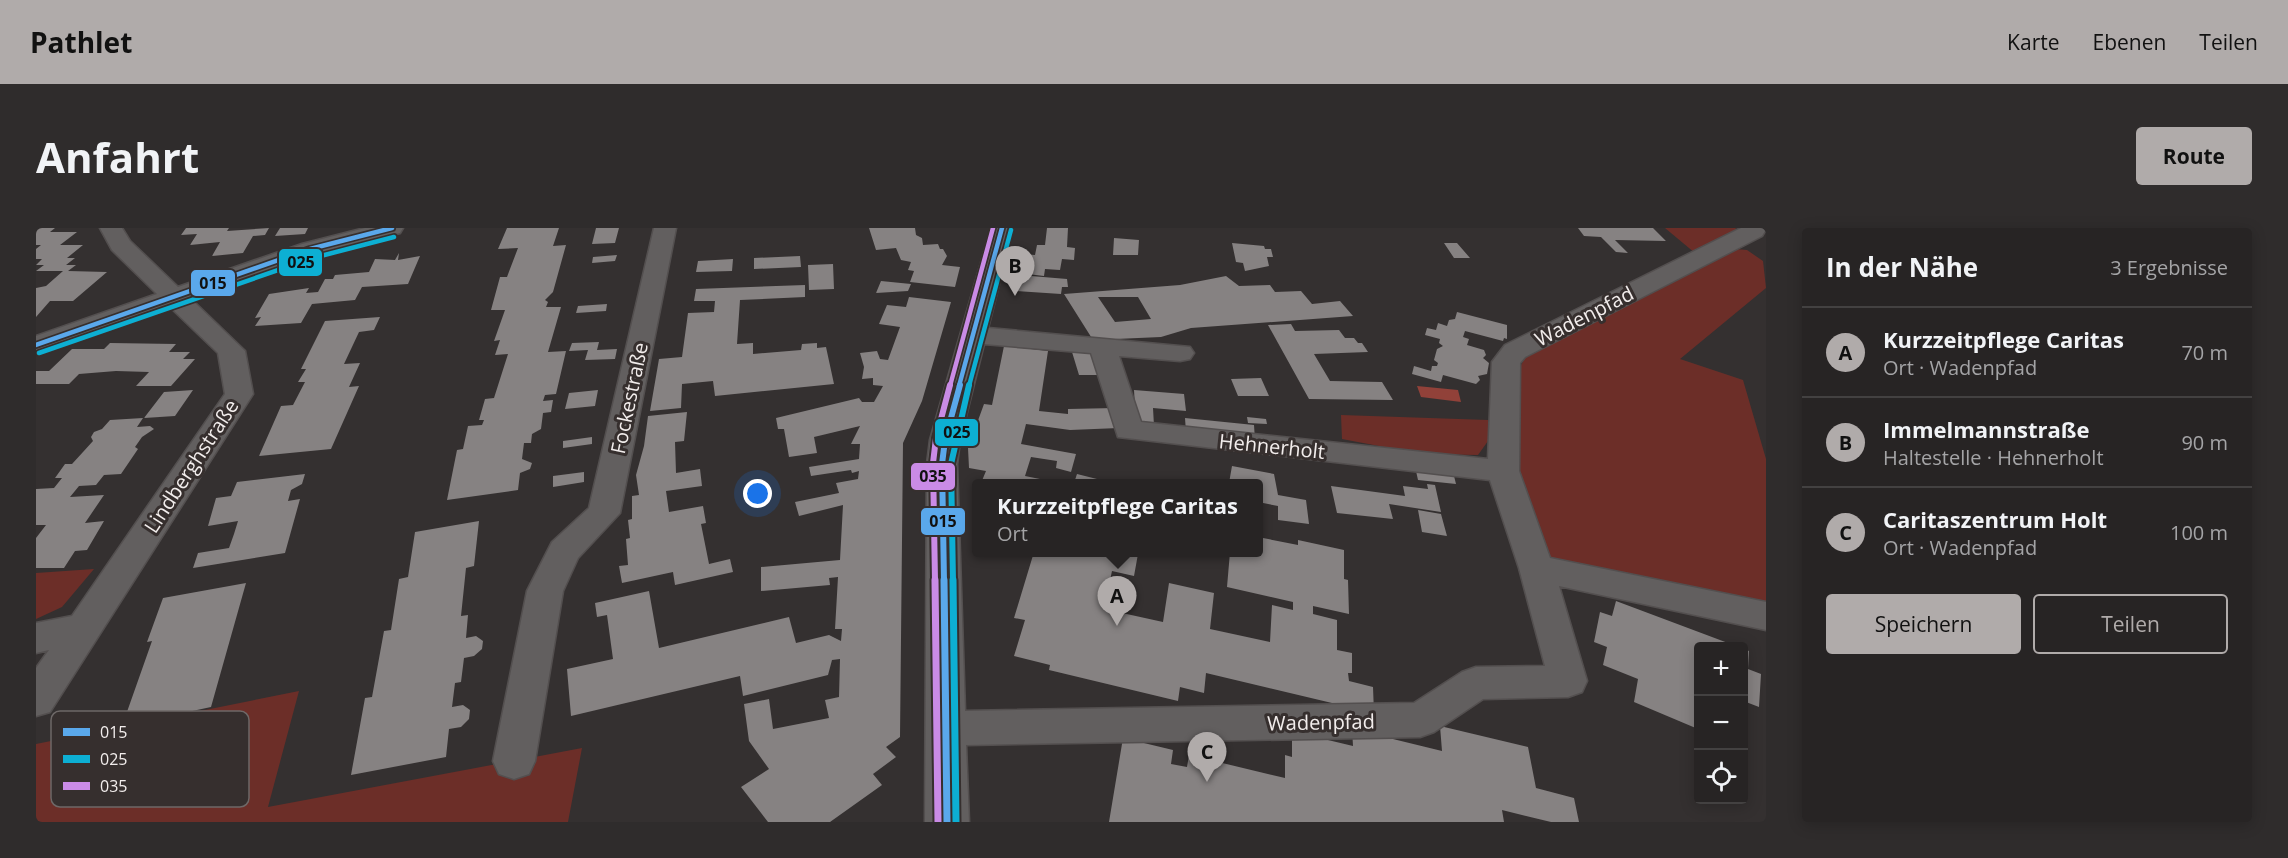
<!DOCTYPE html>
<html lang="de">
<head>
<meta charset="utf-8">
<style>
  :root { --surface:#272424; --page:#2f2c2c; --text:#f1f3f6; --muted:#a4a4a6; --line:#434141; --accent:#b0abaa }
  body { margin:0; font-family:"Open Sans",sans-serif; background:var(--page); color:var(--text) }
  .controls { position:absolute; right:18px; bottom:18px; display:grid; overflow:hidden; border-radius:6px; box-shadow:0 3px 15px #0003 }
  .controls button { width:54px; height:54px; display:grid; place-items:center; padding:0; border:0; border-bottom:2px solid var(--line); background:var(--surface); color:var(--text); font:30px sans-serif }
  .you { position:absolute; left:722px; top:266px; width:21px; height:21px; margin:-15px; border:4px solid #fff; border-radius:50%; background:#1a73e8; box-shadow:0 0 0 9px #1a73e833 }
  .badge { display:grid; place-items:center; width:39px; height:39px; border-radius:50%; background:var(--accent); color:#111; font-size:20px; font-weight:700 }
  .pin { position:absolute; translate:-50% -50px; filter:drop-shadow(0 2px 3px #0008) }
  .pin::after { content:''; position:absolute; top:32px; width:21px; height:18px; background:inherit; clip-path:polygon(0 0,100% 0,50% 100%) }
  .popup { position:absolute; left:936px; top:251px; width:291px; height:78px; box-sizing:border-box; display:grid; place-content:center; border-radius:6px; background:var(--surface); filter:drop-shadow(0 2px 4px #0005); font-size:20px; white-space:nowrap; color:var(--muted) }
  .popup b { font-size:22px; color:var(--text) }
  .popup::after { content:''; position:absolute; left:50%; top:100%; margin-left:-12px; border:12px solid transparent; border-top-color:var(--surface) }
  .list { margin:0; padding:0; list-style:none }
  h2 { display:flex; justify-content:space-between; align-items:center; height:78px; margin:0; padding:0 24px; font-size:26px }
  h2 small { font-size:20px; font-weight:400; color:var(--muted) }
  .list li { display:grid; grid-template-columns:39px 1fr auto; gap:18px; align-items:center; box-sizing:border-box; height:90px; padding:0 24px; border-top:2px solid var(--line) }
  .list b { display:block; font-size:22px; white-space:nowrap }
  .list p { margin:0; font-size:20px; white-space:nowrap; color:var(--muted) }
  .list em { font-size:20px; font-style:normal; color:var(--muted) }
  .actions { display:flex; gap:12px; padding:18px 24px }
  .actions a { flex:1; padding:14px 0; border:2px solid var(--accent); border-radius:6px; text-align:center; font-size:21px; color:var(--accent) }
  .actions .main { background:var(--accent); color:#111 }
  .icon { flex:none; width:33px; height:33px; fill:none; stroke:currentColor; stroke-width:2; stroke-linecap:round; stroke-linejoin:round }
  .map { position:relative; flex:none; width:1730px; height:594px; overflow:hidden; border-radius:6px }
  header { display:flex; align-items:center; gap:36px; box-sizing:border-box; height:84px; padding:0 30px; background:var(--accent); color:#111 }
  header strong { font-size:28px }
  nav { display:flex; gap:33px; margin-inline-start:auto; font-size:21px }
  .intro { display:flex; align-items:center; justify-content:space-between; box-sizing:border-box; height:144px; padding:0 36px }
  h1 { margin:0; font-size:42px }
  .button { padding:15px 27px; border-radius:6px; background:var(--accent); color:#111; font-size:21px; font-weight:700 }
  main { display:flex; gap:36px; padding:0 36px }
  aside { flex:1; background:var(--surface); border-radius:6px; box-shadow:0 3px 15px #0003 }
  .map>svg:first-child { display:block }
  .green { fill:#6c2e28 }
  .water { fill:#914139 }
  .building { fill:#868282; fill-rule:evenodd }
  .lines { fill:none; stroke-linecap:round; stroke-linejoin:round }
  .minor-casing { stroke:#534f4f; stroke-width:3 }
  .minor { fill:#625f5f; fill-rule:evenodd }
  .bus-1-far2-casing { stroke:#362f2e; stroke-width:8 }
  .bus-1-far1-casing { stroke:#362f2e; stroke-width:10 }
  .bus-1-casing { stroke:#362f2e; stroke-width:11 }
  .bus-2-far2-casing { stroke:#362f2e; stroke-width:8 }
  .bus-2-far1-casing { stroke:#362f2e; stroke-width:10 }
  .bus-2-casing { stroke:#362f2e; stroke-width:11 }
  .bus-3-far2-casing { stroke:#362f2e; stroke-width:8 }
  .bus-3-far1-casing { stroke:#362f2e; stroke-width:10 }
  .bus-3-casing { stroke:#362f2e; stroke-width:11 }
  .bus-1-far2 { stroke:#5aa8eb; stroke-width:4.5 }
  .bus-1-far1 { stroke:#5aa8eb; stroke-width:6 }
  .bus-1 { stroke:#5aa8eb; stroke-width:7 }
  .bus-2-far2 { stroke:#0dafd3; stroke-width:4.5 }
  .bus-2-far1 { stroke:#0dafd3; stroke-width:6 }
  .bus-2 { stroke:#0dafd3; stroke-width:7 }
  .bus-3-far2 { stroke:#ca8be6; stroke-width:4.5 }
  .bus-3-far1 { stroke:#ca8be6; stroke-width:6 }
  .bus-3 { stroke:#ca8be6; stroke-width:7 }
  .labels { text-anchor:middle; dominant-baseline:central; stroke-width:6; stroke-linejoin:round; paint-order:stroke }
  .street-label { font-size:20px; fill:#f2edec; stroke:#362f2e }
  .key { fill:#362f2e; stroke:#6e6867; stroke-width:1.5 }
  .key-label { font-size:16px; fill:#f2edec }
  .line-badge { stroke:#362f2e; stroke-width:2 }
  .pale-badge-label { font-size:16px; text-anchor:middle; font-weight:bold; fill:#111 }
</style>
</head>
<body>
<header>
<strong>Pathlet</strong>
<nav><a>Karte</a><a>Ebenen</a><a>Teilen</a></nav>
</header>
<div class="intro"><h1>Anfahrt</h1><a class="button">Route</a></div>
<main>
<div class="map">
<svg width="1730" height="594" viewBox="0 0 1730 594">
  <rect width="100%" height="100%" fill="#343030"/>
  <!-- green -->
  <path class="green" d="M1629 0H1700L1698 4 1659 25Z
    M1699 21 1711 22 1727 33 1730 60 1644 131 1707 152 1730 231V381L1539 344 1507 327 1476 241 1483 141 1490 128Z
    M1305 187 1452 192V213L1442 227 1385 226 1306 211Z
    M58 341 26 379 0 391V345Z
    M263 463 232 579 546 520 532 594H0V516Z"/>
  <!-- water -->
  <path class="water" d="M1381 158 1422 162 1425 174 1385 169Z"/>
  <!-- building -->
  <path class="building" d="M0 0H19L14 4H41L24 17H47L31 30H39L30 37H40L32 43 71 44 37 73H14L0 89V60L10 58 27 43H0L8 37H0L6 31H0V21L5 17H0Z
    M150 0H193L191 3 233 0 229 7 217 8 207 25 176 28 184 14 154 17 161 6 145 7Z
    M244 0H272L269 6 239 8Z
    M471 0H523L517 18 530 17 517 64 509 72 512 74 510 79H525L512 124 530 123 520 166 509 167 507 173 517 172 515 184 507 185 505 201 496 206 495 215H488L486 231 496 235 494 241 484 245 482 262 411 272 421 222 427 221 432 198 446 197 448 192H443L449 171 458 170 472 126 459 127 464 112 458 113 469 82H455L464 49H471L482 20 462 21Z
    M560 0H583L579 15 556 16Z
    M833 0H879L880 7 886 10 887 17 902 16 904 21H907L911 28 906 37 924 39 919 59 874 54 878 43 872 42 875 34 865 32 860 20 840 22Z
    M1011 0H1032L1031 19 1039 20 1038 32 1026 31 1024 42 1009 41 1008 48 983 45 987 26 999 27 1001 17H1009Z
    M1542 0H1617L1630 13 1579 12 1592 25 1580 24 1565 9 1548 8Z
    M1078 10 1103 12 1102 27H1077Z
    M1196 15 1228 18 1229 21H1235L1237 29H1231L1233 38 1209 43 1207 35 1200 34Z
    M1408 15H1421L1434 30H1418Z
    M363 25 362 32 384 28 372 56 326 59 319 72 276 76 265 95 219 98 225 89 219 90 233 66 273 60 270 65 282 64 289 51H297L299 47 333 44 339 31 359 32Z
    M581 27 579 33 556 35 557 29Z
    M764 28 765 39 718 41V30Z
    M697 31 696 43 660 44 662 33Z
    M797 36 798 61 773 62 772 37Z
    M983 47 1031 51 1032 59H1026L1025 66 980 63Z
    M1190 48 1203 58 1234 57 1239 64 1265 63 1276 76 1304 73 1317 88 1155 100 1125 109 1057 112 1028 66 1144 57ZM1062 69H1102L1115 91 1079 94Z
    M845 53 875 56 872 63 840 65Z
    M769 57V69L704 72 701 116 717 115V126L765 122 766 116 781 115V120L790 119 798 156 679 168 677 153 646 156 645 180 614 183 623 131 646 129 652 85 678 84 679 73H658L660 61Z
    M873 69 915 74 886 173 867 215 864 509 850 519 860 529 837 546 846 557 794 594H732L705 559 733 541 713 513 708 476 733 471 737 501 793 490 789 472 803 469 804 431 796 432 792 447 707 468 704 448 535 488 531 441 577 431 571 387 561 389 559 375 613 363 623 420 753 389 760 415 793 407 805 413 806 401H799L802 349 793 350 794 357 725 363V339L804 332 807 277 763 288 759 274 803 265 800 255 822 251 823 243 816 245 815 242 775 248 773 239 823 231 824 216H815L824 198 778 209 781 225 753 229 748 201H742L740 190 823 170 826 174H838L847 158 837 157V150L826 151 828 139 824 125 841 123 844 131 852 132 864 99 843 96 851 77 870 79Z
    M571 76 570 83 540 85 542 78Z
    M1421 84 1471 97V111L1468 110 1467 113 1429 103 1427 109 1433 111 1431 117 1448 122 1450 127 1447 130 1453 135 1451 146 1442 148 1444 152 1440 156 1407 147 1405 154 1376 146 1378 138 1395 143 1396 138H1401L1402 135 1398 132 1401 121 1407 118 1403 115 1404 111 1389 107 1391 100 1400 102 1402 95 1411 98 1413 92 1419 91Z
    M344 89 338 102 323 104 308 136 324 135 313 159 323 158 295 221 223 228 245 178 257 177 269 154H262L270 141H265L289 93Z
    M1255 96 1259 103 1303 102 1309 110H1318L1322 115H1326L1332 124 1278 126 1294 153 1346 154 1357 172 1273 171 1232 97Z
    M563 114 561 122 581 121 579 131 549 132 552 122 533 123 536 115Z
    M74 115 140 116 133 124H154L147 131H159L135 158H100L113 144 80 143 43 146 33 156H0V143H13L36 121H68Z
    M968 118 1012 123 1003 183 1032 186V181L1079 180 1083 200 1034 202 990 196 985 216 1040 226 1035 244 1020 240 1021 233 995 229 989 248 1024 255H945L950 243 933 240 932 220 948 176 956 177Z
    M1036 124 1060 125 1067 147H1043Z
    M1225 150 1233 168H1202L1195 151Z
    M157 162 139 188 108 190 128 164Z
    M562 162 559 178 529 181 533 165Z
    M1098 162 1148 166 1150 183 1117 180 1118 198 1100 196Z
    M651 184 648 213 639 214 640 245 664 241 666 258 630 263 633 284 667 278 670 295 665 296 673 336 694 331 697 344 639 357 637 344 586 355 583 338 592 337 590 311 594 310 592 292 596 291V268L603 267 600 247 608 218 612 188Z
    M1211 189 1230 191 1231 196 1212 195Z
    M107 190 101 199 114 198 118 201 106 209 99 219 102 221 85 246 68 247 60 257 43 258 34 269 68 267 49 295 68 293 51 322 39 323 28 340H0V310L10 297H0V261L18 260 26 250H19L29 236H36L47 224 57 213 55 209 58 204 66 201 74 192Z
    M1149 190 1218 197 1219 212 1150 204Z
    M556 209V216L527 220V213Z
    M1196 238 1238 246 1242 267 1270 272 1273 296 1242 292V278L1222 274V255H1193Z
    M1380 243 1418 248 1420 256 1382 252Z
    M548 244V254L517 259V248Z
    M269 246 266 256 255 262 252 273 264 271 249 325 157 340 162 325 193 320 198 306 202 293 172 298 180 270 195 268 201 254Z
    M1041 246 1077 255H1038Z
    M1391 256 1399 257 1405 284 1353 276 1357 291 1301 285 1295 258 1369 268 1367 258 1392 261Z
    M1382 282 1405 286 1411 308 1386 304Z
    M443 293 438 338 430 340 425 388 432 387 430 410 440 408 447 413 446 421 438 428 428 430 425 454 419 455 416 479 427 477 434 482 433 491 425 499 413 501 410 529 315 547 329 470 336 469 348 403 355 402 363 351 372 349 379 304Z
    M1222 309 1262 317V312L1308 322V351L1312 352 1313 386 1277 378V386L1301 392V422L1316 425V445H1312L1313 453 1337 459 1338 485 1170 445 1168 465 1144 459 1142 473 1013 442 1014 437 978 428 989 392 978 390 998 324 1102 326 1098 348 1076 343 1068 381 1127 394 1133 355 1178 365 1174 401 1234 414 1236 377 1257 382V374L1191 359 1194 324H1222Z
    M210 355 175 479 86 498 116 413 111 414 127 370Z
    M1580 373 1700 418H1662V501L1598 474 1602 451 1567 437 1571 419 1558 414 1564 384 1576 388Z
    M1708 421 1713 423 1712 441 1725 446 1723 479 1710 474 1709 486Z
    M1404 498 1492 519 1500 560 1538 570 1543 594H1515L1466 582 1468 594H1073L1087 510 1137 522 1135 536 1151 539 1153 527 1249 550V527L1256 529V506L1250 502 1317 518 1316 501 1406 523Z"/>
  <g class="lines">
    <!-- minor casing -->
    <g class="minor-casing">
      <path id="minor" d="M64 0H86L94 13 142 59 266 16 329 0H367L364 5 282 26 155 71 209 123 217 166 14 484 0 488V440L13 422 0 425V395L36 388 189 166 182 125 134 79 0 125V108L121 66 76 22Z
        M618 0H640L584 285 542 330 527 363 499 533 493 546 478 551 463 546 457 533 491 363 516 314 553 280Z
        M955 0H977L952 100 1154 119 1158 125 1154 131 1144 133 1083 128 1105 194 1452 231 1456 134 1469 117 1705 0H1727L1729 3 1726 8 1489 129 1484 135 1483 243 1514 330 1730 374V402L1523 358 1551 453 1546 464 1532 469 1447 471 1398 504 1384 509 930 517 933 594H889L891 236 894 212ZM948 116 1055 125 1082 209 1454 252 1483 340 1509 438 1440 439 1426 444 1378 475 929 483 921 236 924 212Z"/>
    </g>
    <!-- minor -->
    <use href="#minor" class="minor"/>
    <!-- bus-1-far2 casing -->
    <g class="bus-1-far2-casing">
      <path id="bus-1-far2" d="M0 117 274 21 356 0
        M923 158 966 0"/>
    </g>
    <!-- bus-1-far1 casing -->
    <g class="bus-1-far1-casing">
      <path id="bus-1-far1" d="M908 353 906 236 909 212 924 157"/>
    </g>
    <!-- bus-1 casing -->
    <g class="bus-1-casing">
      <path id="bus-1" d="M908 352 911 594"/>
    </g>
    <!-- bus-2-far2 casing -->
    <g class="bus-2-far2-casing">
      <path id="bus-2-far2" d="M3 125 277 30 358 9
        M933 158 975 2"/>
    </g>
    <!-- bus-2-far1 casing -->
    <g class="bus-2-far1-casing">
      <path id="bus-2-far1" d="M917 353 915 236 933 157"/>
    </g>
    <!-- bus-2 casing -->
    <g class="bus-2-casing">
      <path id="bus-2" d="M917 352 920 594"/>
    </g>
    <!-- bus-3-far2 casing -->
    <g class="bus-3-far2-casing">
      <path id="bus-3-far2" d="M914 158 957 0"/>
    </g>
    <!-- bus-3-far1 casing -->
    <g class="bus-3-far1-casing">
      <path id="bus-3-far1" d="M899 353 897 235 900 210 914 157"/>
    </g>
    <!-- bus-3 casing -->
    <g class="bus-3-casing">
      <path id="bus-3" d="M899 352 902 594"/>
    </g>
    <!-- bus-1-far2 -->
    <use href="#bus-1-far2" class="bus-1-far2"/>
    <!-- bus-1-far1 -->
    <use href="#bus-1-far1" class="bus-1-far1"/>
    <!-- bus-1 -->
    <use href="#bus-1" class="bus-1"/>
    <!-- bus-2-far2 -->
    <use href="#bus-2-far2" class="bus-2-far2"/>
    <!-- bus-2-far1 -->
    <use href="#bus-2-far1" class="bus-2-far1"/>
    <!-- bus-2 -->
    <use href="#bus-2" class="bus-2"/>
    <!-- bus-3-far2 -->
    <use href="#bus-3-far2" class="bus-3-far2"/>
    <!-- bus-3-far1 -->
    <use href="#bus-3-far1" class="bus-3-far1"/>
    <!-- bus-3 -->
    <use href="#bus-3" class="bus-3"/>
  </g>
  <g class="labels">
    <!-- street labels -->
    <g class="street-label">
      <text transform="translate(1548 88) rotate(-27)">Wadenpfad</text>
      <text transform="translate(593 170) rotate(-78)">Fockestraße</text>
      <text transform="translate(1236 218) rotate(6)">Hehnerholt</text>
      <text transform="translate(155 238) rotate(-57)">Lindberghstraße</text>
      <text transform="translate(1285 494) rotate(-1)">Wadenpfad</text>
    </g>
  </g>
  <!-- legend -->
  <rect x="15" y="483" width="198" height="96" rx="9" class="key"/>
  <rect x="27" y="500" width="27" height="8" fill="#5aa8eb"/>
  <rect x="27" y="527" width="27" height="8" fill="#0dafd3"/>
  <rect x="27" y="554" width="27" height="8" fill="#ca8be6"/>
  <g class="key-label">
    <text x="64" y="510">015</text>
    <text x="64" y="537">025</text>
    <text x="64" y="564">035</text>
  </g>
  <g class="line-badge">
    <rect x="242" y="20" width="45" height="29" rx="6" fill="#0dafd3"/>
    <rect x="154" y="41" width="46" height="28" rx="6" fill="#5aa8eb"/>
    <rect x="898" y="190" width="45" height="29" rx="6" fill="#0dafd3"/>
    <rect x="874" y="234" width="46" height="29" rx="6" fill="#ca8be6"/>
    <rect x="884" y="279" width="46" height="29" rx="6" fill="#5aa8eb"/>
  </g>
  <g class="pale-badge-label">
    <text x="265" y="40">025</text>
    <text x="177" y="61">015</text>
    <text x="921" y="210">025</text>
    <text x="897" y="254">035</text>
    <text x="907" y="299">015</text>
  </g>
</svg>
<div class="controls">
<button>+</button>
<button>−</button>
<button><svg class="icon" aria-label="locate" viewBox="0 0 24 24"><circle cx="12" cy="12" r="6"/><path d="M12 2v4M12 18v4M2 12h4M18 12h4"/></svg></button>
</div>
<div class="you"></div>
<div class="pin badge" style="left:1081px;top:398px">A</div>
<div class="popup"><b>Kurzzeitpflege Caritas</b>Ort</div>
<div class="pin badge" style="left:979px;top:68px">B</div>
<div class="pin badge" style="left:1171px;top:554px">C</div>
</div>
<aside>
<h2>In der Nähe<small>3 Ergebnisse</small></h2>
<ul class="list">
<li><span class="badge">A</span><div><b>Kurzzeitpflege Caritas</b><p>Ort · Wadenpfad</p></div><em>70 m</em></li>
<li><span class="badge">B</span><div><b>Immelmannstraße</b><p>Haltestelle · Hehnerholt</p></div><em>90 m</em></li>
<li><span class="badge">C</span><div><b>Caritaszentrum Holt</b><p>Ort · Wadenpfad</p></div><em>100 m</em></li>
</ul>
<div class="actions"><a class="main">Speichern</a><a>Teilen</a></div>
</aside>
</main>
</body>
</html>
